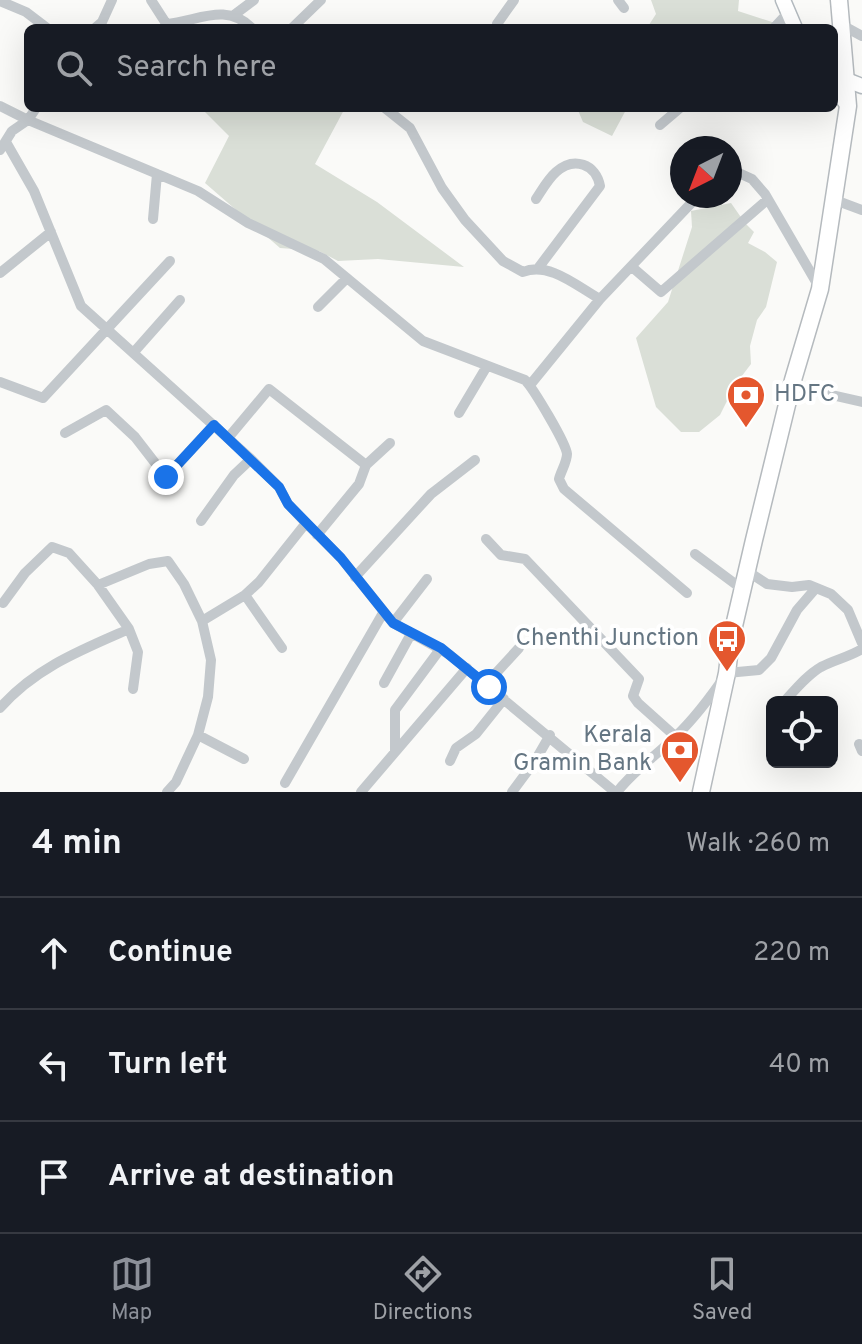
<!DOCTYPE html>
<html lang="en">
<head>
<meta charset="utf-8">
<style>
  :root { --surface:#171b24; --page:#242831; --text:#f1f3f6; --muted:#9ea1a6; --line:#363941; --accent:#8c9099 }
  body { margin:0; font-family:Overpass,sans-serif; background:var(--page); color:var(--text) }
  .controls { position:absolute; right:24px; bottom:24px; display:grid; overflow:hidden; border-radius:12px; box-shadow:0 8px 32px #0002 }
  .controls button { width:72px; height:72px; display:grid; place-items:center; padding:0; border:0; border-bottom:2px solid var(--line); background:var(--surface); color:var(--text); font:40px sans-serif }
  .compass { position:absolute; left:670px; top:136px; width:72px; height:72px; border-radius:50%; background:var(--surface); box-shadow:0 8px 32px #0002; rotate:222deg }
  .stop { position:absolute; width:24px; height:24px; margin:-18px; border:6px solid #1a73e8; border-radius:50%; background:#fff }
  .stop.end { background:#1a73e8; border-color:#fff; box-shadow:0 2px 8px #0008 }
  .list { margin:0; padding:0; list-style:none }
  h2 { display:flex; justify-content:space-between; align-items:center; height:104px; margin:0; padding:0 32px; font-size:34px }
  h2 small { font-size:26px; font-weight:400; color:var(--muted) }
  .list li { display:grid; grid-template-columns:52px 1fr auto; gap:24px; align-items:center; box-sizing:border-box; height:112px; padding:0 32px; border-top:2px solid var(--line) }
  .list b { display:block; font-size:30px; white-space:nowrap }
  .list em { font-size:26px; font-style:normal; color:var(--muted) }
  .icon { flex:none; width:44px; height:44px; fill:none; stroke:currentColor; stroke-width:2; stroke-linecap:round; stroke-linejoin:round }
  .map { position:relative; flex:none; width:862px; height:792px; overflow:hidden }
  .search { position:absolute; background:var(--surface); box-shadow:0 8px 32px #0002; left:24px; right:24px; top:24px; height:88px; display:flex; align-items:center; gap:20px; box-sizing:border-box; padding:0 28px; border-radius:12px; color:var(--muted); font-size:30px }
  .sheet { height:440px; background:var(--surface) }
  nav { display:flex; justify-content:space-around; align-items:center; box-sizing:border-box; height:112px; border-top:2px solid var(--line); background:var(--surface); font-size:22px; color:var(--muted) }
  nav a { display:grid; justify-items:center; gap:4px }
  nav .on { color:var(--accent) }
  .map>svg:first-child { display:block }
  .green { fill:#dadfd7 }
  .lines { fill:none; stroke-linecap:round; stroke-linejoin:round }
  .secondary-casing { stroke:#b3babf; stroke-width:17 }
  .primary-casing { stroke:#b5babe; stroke-width:19 }
  .street { stroke:#c3c8cc; stroke-width:10 }
  .secondary { stroke:#fff; stroke-width:14 }
  .primary { stroke:#fff; stroke-width:16 }
  .route { stroke:#1a73e8; stroke-width:10 }
  .labels { text-anchor:middle; dominant-baseline:central; stroke-width:8; stroke-linejoin:round; paint-order:stroke }
  .poi-label { font-size:24px; fill:#657683; stroke:#fff; text-anchor:end }
</style>
</head>
<body>
<div class="map">
<svg width="862" height="792" viewBox="0 0 862 792">
  <rect width="100%" height="100%" fill="#fafaf8"/>
  <!-- green -->
  <path class="green" d="M651 0H739L738 11 775 23 774 28H647L656 14Z
    M206 108H345L315 164 377 202 464 267 378 259 338 261 319 251 280 248 205 183 229 136 205 112Z
    M577 108H627L612 136 583 122Z
    M731 203 745 223 754 232 748 243 765 252 777 262 766 307 757 320 750 346 751 364 735 385 720 415 699 432H681L656 407 636 338 668 302 692 227 691 211Z"/>
  <g class="lines">
    <!-- secondary casing -->
    <g class="secondary-casing">
      <path id="secondary" d="M783 0 795 28
        M844 79 862 86
        M834 87 848 106"/>
    </g>
    <!-- primary casing -->
    <g class="primary-casing">
      <path id="primary" d="M701 792 727 673 731 639 754 540 793 380 820 289 848 106 839 0"/>
    </g>
    <!-- street -->
    <path class="street" d="M151 0 169 28
      M618 0 624 8
      M0 1 26 12 47 28
      M234 15 254 0
      M166 24C199 21 225 2 252 28
      M497 24 514 0
      M840 24 862 36
      M95 28 102 22 112 0
      M292 28 321 0
      M774 28 787 14
      M0 106 28 120 198 191 248 223 324 259 423 341 525 380C533 388 566 443 567 454 567 462 561 471 559 479L564 489 687 593
      M385 108 410 128 442 188 465 220 503 261 523 272C549 261 578 287 600 299L698 196
      M660 125 680 108
      M6 142 34 191 81 306 251 459 279 487 288 504 306 523
      M0 150 12 131 28 120 36 108
      M730 177 741 174 752 179 765 194 819 287
      M536 199C542 190 548 179 556 172 574 156 596 164 600 186L539 267
      M835 200 862 210
      M153 219 157 174
      M632 267 661 292 767 200
      M0 273 51 232
      M318 307 347 278
      M134 352 180 300
      M0 382 43 398 170 261
      M530 385 600 299
      M792 386 862 402
      M459 413 487 366
      M65 433 106 410 135 437 166 477 214 425
      M228 438 269 389 366 465
      M201 521 234 475 251 459
      M317 535 359 484 366 465 390 443
      M486 539 501 555 525 559 639 679 633 696 638 703 676 737
      M695 554 742 589
      M747 571 767 584 792 587 809 585 831 594 848 610 862 643
      M355 577 431 494 475 460
      M245 595 282 648
      M3 603 25 573 52 547 69 553 98 585 149 564 168 561 184 584 202 621
      M393 623 427 579
      M129 629 138 652 133 689
      M384 683 411 634
      M486 684 519 648
      M784 702C795 690 807 675 821 667 834 660 849 657 862 649
      M0 708C35 668 81 650 129 629L98 585
      M859 744 862 751
      M395 751V710L441 648
      M244 759 198 735 208 697 211 660 202 621 245 595 259 582 306 523 341 558 393 623 450 655 615 792
      M450 761 456 748 476 734 504 699
      M285 783 383 613
      M167 792 176 782 198 735
      M361 792 467 668
      M512 792 535 761 550 735
      M617 792C635 769 656 756 676 736 696 717 712 695 727 673L759 670 771 658 797 610 816 588"/>
    <!-- secondary -->
    <use href="#secondary" class="secondary"/>
    <!-- primary -->
    <use href="#primary" class="primary"/>
  </g>
  <g class="lines">
    <!-- route -->
    <path class="route" d="M166 477 214 425 279 487 288 504 341 558 393 623 441 648 489 687"/>
  </g>
  <!-- icons -->
  <defs>
    <g id="bank-pin" transform="scale(2)"><path d="M0 17L-7.5 6A9.5 9.5 0 1 1 7.5 6Z" fill="#e4572e" stroke="#fff"/><path d="M-6-4H6V4H-6ZM0-2.3a2.3 2.3 0 1 0 0 4.6a2.3 2.3 0 1 0 0-4.6Z" fill="#fff"/></g>
    <g id="bus-pin" transform="scale(2)"><path d="M0 17L-7.5 6A9.5 9.5 0 1 1 7.5 6Z" fill="#e4572e" stroke="#fff"/><path d="M-5-6H5V4H4V6H2V4H-2V6H-4V4H-5ZM-3.5-4V0h7V-4ZM-3.5 1.2v1.5H-2V1.2ZM2 1.2v1.5H3.5V1.2Z" fill="#fff"/></g>
  </defs>
  <g fill-rule="evenodd">
    <use href="#bank-pin" x="746" y="395"/>
    <use href="#bus-pin" x="727" y="639"/>
    <use href="#bank-pin" x="680" y="750"/>
  </g>
  <g class="labels">
    <!-- poi labels -->
    <g class="poi-label">
      <text x="774" y="395" text-anchor="start">HDFC</text>
      <text x="699" y="639">Chenthi Junction</text>
      <text x="652" y="736">Kerala<tspan x="652" dy="28">Gramin Bank</tspan></text>
    </g>
  </g>
</svg>
<div class="controls">
<button><svg class="icon" aria-label="locate" viewBox="0 0 24 24"><circle cx="12" cy="12" r="6"/><path d="M12 2v4M12 18v4M2 12h4M18 12h4"/></svg></button>
</div>
<svg class="compass" viewBox="-18 -18 36 36"><path d="M0-13l5 13h-10z" fill="#e53935"/><path d="M0 13l5-13h-10z" fill="#9ea1a6"/></svg>
<div class="stop" style="left:489px;top:687px"></div>
<div class="stop end" style="left:166px;top:477px"></div>
<div class="search"><svg class="icon" aria-label="search" viewBox="0 0 24 24"><circle cx="10" cy="10" r="6"/><path d="M15 15l6 6"/></svg>Search here</div>
</div>
<section class="sheet">
<h2>4 min<small>Walk · 260 m</small></h2>
<ul class="list">
<li><svg class="icon" aria-label="ahead" viewBox="0 0 24 24"><path d="M12 20V5M6 11l6-6 6 6"/></svg><div><b>Continue</b></div><em>220 m</em></li>
<li><svg class="icon" aria-label="left" viewBox="0 0 24 24"><path d="M17 20v-9H6M10 6l-5 5 5 5"/></svg><div><b>Turn left</b></div><em>40 m</em></li>
<li><svg class="icon" aria-label="arrive" viewBox="0 0 24 24"><path d="M6 21V4h12l-3 4 3 4H6"/></svg><div><b>Arrive at destination</b></div></li>
</ul>
</section>
<nav>
<a class="on"><svg class="icon" aria-label="map" viewBox="0 0 24 24"><path d="M3 6l6-2 6 2 6-2v14l-6 2-6-2-6 2zM9 4v14M15 6v14"/></svg>Map</a>
<a><svg class="icon" aria-label="directions" viewBox="0 0 24 24"><path d="M12 3l9 9-9 9-9-9zM9 14v-3h6M13 9l2 2-2 2"/></svg>Directions</a>
<a><svg class="icon" aria-label="saved" viewBox="0 0 24 24"><path d="M7 4h10v16l-5-4-5 4z"/></svg>Saved</a>
</nav>
</body>
</html>
